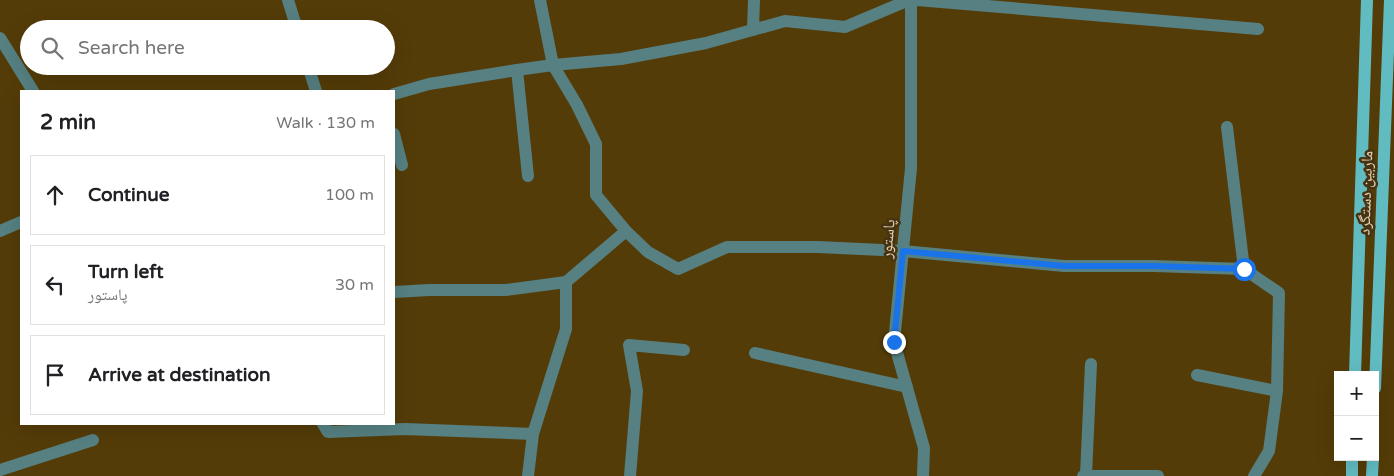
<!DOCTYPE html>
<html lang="en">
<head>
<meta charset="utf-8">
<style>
  :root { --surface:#fff; --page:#f2f2f2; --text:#202124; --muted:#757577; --line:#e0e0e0 }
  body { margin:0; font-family:"Varela Round","Noto Naskh Arabic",sans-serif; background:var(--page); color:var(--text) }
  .controls { position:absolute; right:15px; bottom:15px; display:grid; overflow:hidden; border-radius:0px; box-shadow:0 5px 20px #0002 }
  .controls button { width:45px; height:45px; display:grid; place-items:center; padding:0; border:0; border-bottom:1px solid var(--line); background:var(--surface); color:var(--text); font:25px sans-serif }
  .stop { position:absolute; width:15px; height:15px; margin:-11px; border:4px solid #1a73e8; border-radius:50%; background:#fff }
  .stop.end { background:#1a73e8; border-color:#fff; box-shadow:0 1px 5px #0008 }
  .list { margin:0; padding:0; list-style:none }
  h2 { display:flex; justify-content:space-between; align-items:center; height:65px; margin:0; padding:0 20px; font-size:21px }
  h2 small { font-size:16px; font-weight:400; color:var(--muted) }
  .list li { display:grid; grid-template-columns:32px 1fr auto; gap:15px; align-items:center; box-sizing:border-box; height:80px; margin:0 10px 10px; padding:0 10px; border:1px solid var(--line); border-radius:0px }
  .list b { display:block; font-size:19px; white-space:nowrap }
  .list p { margin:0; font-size:16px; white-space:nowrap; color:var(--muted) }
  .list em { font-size:16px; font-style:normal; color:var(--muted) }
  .icon { flex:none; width:28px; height:28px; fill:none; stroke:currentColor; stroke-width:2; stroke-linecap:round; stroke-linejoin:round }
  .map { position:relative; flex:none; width:1394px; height:476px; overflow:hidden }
  .search { position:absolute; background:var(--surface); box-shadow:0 5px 20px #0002; left:20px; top:20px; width:375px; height:55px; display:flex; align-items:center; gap:12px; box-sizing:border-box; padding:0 18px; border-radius:28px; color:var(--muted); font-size:19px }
  .panel { position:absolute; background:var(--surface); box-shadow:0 5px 20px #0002; left:20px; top:90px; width:375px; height:335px; border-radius:0px }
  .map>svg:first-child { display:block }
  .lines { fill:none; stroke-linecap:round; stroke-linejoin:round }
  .minor { stroke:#568082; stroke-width:12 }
  .major { stroke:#61bcc2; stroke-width:12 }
  .route { stroke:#1a73e8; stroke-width:6 }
  .labels { text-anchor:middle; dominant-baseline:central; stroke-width:5; stroke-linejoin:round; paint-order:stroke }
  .street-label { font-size:16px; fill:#e3d1b3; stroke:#453312 }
</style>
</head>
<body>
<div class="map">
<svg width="1394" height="476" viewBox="0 0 1394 476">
  <rect width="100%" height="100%" fill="#543c08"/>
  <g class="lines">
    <!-- minor -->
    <path class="minor" d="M288 0 297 29
      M540 0 553 65 577 105 596 144V195L626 231 648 252 678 269 727 247H818L903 251 1064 266H1154L1244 269 1279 293 1277 391 1269 451 1254 476
      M911 0V168L894 342 924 448 923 476
      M917 0 1258 29
      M753 30 754 0
      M0 38 33 91
      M308 66 316 91
      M517 70 528 176
      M394 94 429 84 517 70 553 65 621 59 706 43 785 21 845 27 909 0
      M1227 127 1244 269
      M394 134 402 165
      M0 231 21 222
      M394 292 429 290H506L566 282 626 231
      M755 353 907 387
      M1197 375 1277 391
      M323 424 328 432 405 429 533 434
      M0 470 93 440
      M1086 475 1091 364
      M528 476 533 434 566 329V282
      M630 476 637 391 629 345 684 350
      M1083 476H1158"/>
    <!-- major -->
    <path class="major" d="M1355 375 1367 0
      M1375 388 1390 0
      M1352 476V457
      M1372 476 1373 457"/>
  </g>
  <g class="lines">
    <!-- route -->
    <path class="route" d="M894 342 903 251 1064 266H1154L1244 269"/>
  </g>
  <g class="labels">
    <!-- street labels -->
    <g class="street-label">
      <text transform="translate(1366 193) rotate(-88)">ماربین دستگرد</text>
      <text transform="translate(888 239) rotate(-85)">پاستور</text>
    </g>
  </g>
</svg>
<div class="controls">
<button>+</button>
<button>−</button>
</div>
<div class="stop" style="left:1244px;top:269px"></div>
<div class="stop end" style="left:894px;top:342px"></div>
<div class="search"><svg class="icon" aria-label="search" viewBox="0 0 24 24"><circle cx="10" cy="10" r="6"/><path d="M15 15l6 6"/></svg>Search here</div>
<section class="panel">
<h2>2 min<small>Walk · 130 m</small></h2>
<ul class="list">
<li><svg class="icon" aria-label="ahead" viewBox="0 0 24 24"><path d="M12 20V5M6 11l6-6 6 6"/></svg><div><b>Continue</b></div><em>100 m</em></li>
<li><svg class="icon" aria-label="left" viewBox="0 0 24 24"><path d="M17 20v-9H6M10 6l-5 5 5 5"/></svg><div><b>Turn left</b><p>پاستور</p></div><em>30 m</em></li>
<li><svg class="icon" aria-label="arrive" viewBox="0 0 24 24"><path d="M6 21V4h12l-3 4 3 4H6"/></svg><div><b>Arrive at destination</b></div></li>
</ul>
</section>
</div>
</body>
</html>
